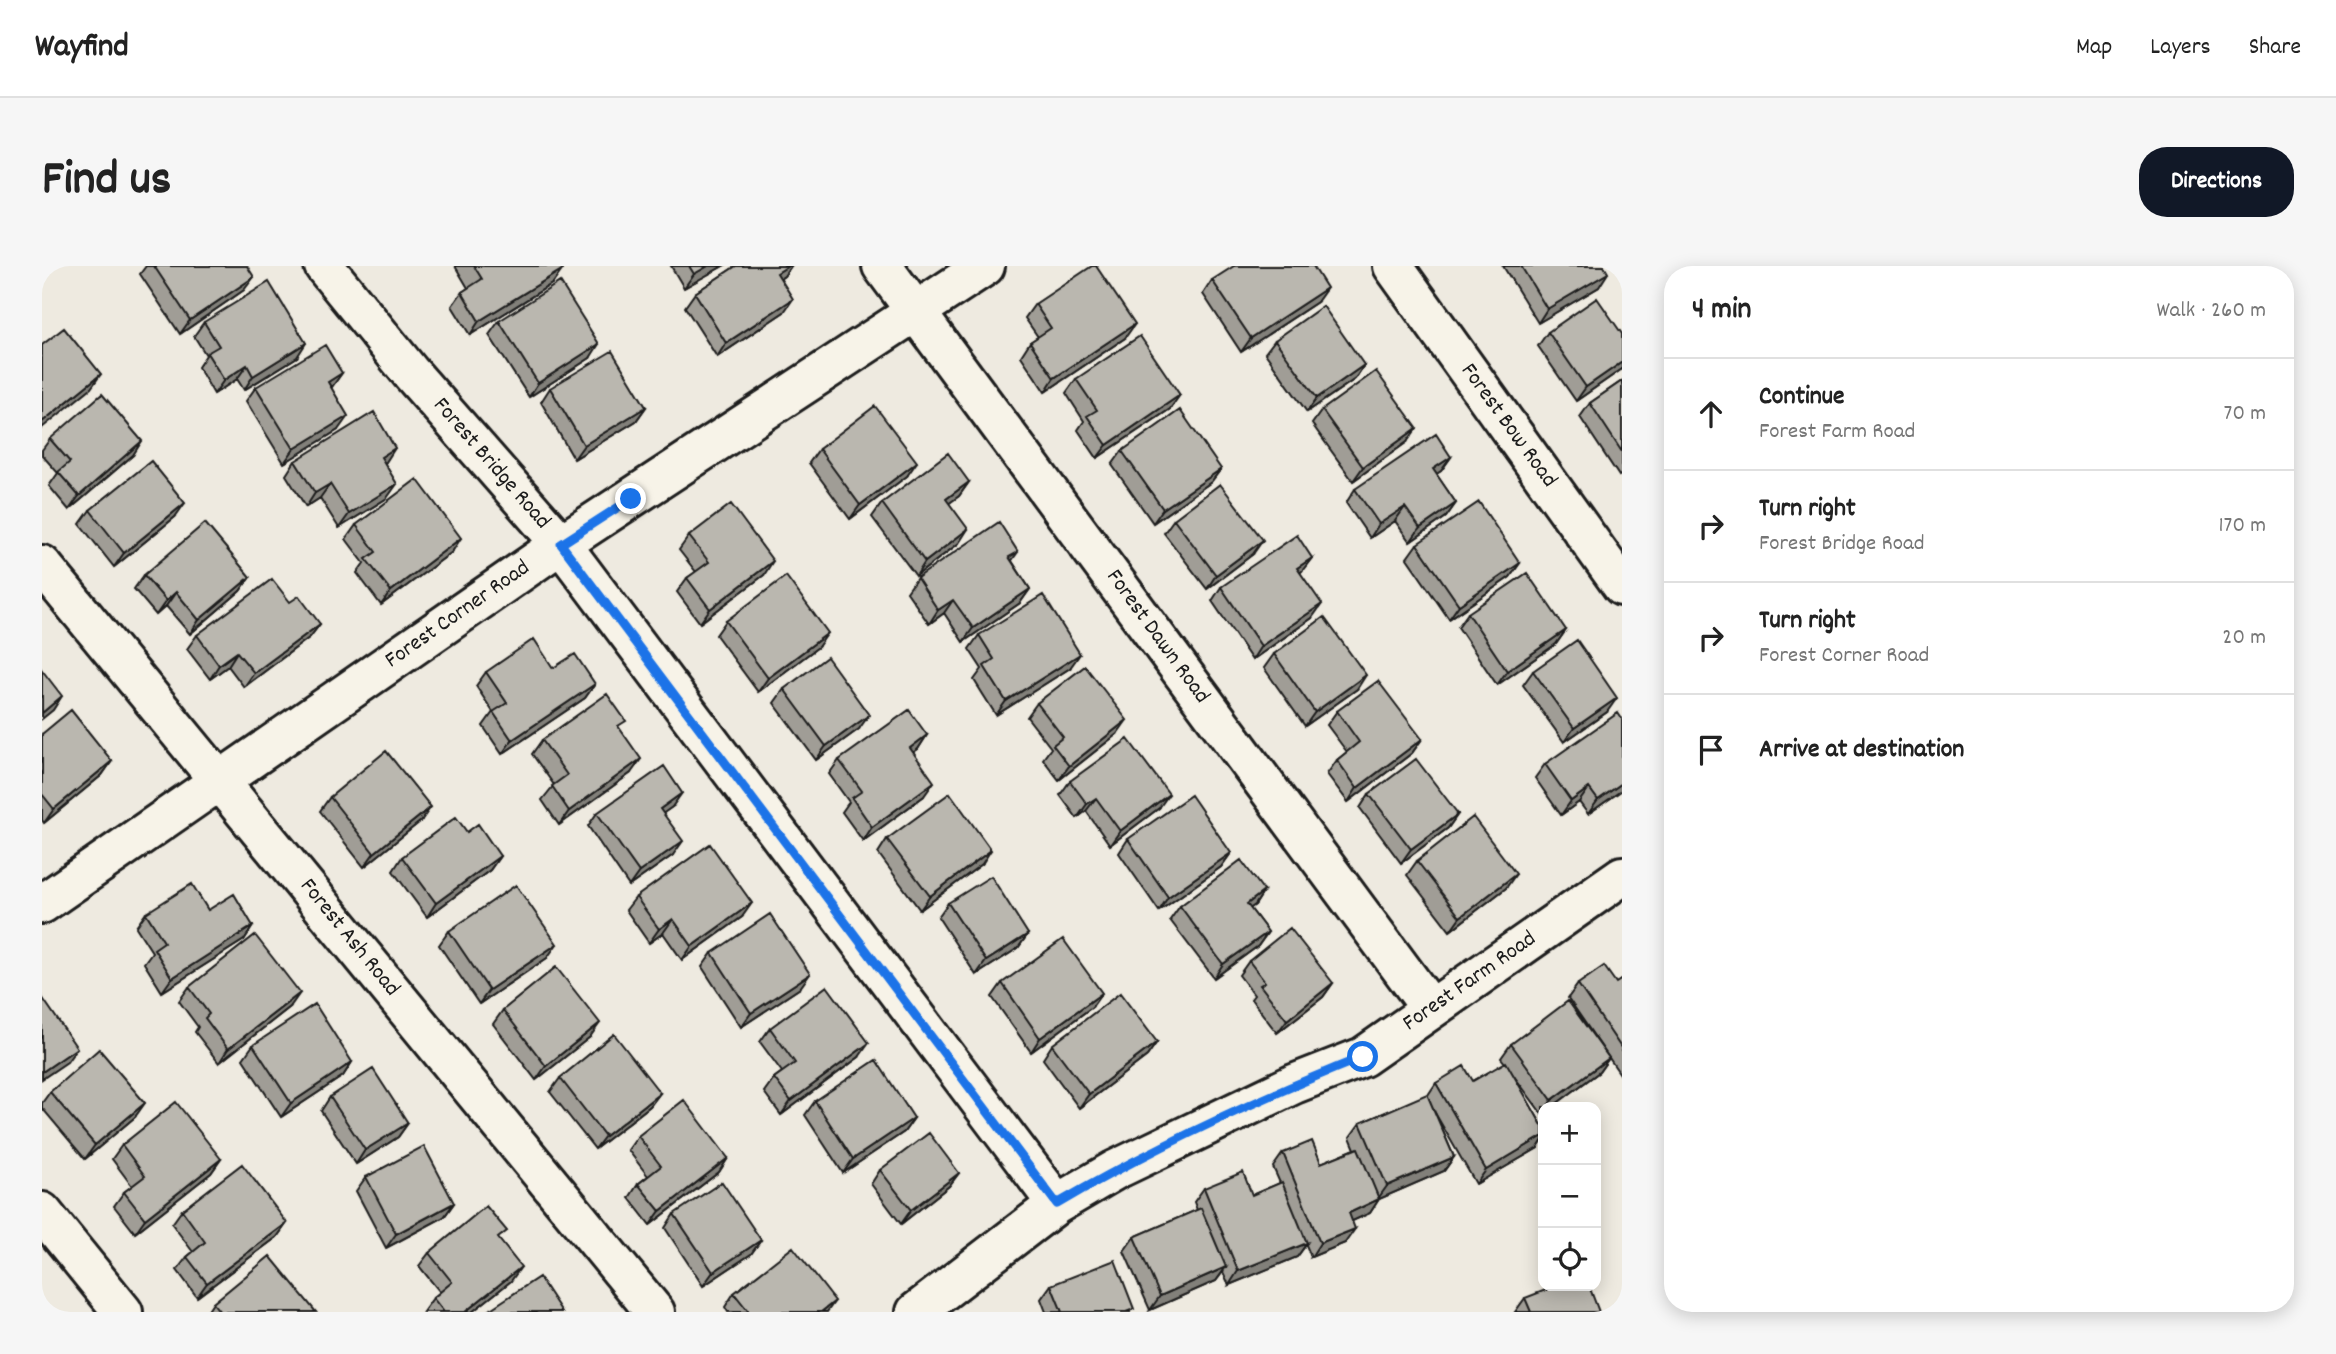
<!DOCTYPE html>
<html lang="en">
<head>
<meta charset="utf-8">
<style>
  :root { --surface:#fff; --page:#f6f6f6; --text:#222; --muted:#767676; --line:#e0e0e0; --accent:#111827 }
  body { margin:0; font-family:Dekko,sans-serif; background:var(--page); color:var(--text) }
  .controls { position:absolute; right:21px; bottom:21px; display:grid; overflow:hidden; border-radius:14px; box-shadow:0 4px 18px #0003 }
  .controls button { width:63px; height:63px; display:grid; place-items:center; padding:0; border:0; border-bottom:2px solid var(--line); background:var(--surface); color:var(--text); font:35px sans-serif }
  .stop { position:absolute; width:21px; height:21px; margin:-16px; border:5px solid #1a73e8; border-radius:50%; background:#fff }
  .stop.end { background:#1a73e8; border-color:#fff; box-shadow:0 2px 7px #0008 }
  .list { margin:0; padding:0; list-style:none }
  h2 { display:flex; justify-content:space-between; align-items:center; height:91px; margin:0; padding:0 28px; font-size:30px }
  h2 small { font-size:23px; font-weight:400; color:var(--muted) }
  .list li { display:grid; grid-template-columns:46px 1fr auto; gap:21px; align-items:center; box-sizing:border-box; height:112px; padding:0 28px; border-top:2px solid var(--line) }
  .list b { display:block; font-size:26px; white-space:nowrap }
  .list p { margin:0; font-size:23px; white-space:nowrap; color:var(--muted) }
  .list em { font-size:23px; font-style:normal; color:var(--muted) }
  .icon { flex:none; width:38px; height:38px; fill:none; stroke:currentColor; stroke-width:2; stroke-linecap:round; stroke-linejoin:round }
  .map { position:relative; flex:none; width:1580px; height:1046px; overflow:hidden; border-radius:28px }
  header { display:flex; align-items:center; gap:42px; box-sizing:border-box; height:98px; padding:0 35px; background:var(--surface); border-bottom:2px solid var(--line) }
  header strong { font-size:33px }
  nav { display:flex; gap:38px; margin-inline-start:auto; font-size:24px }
  .intro { display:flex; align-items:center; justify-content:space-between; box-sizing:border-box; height:168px; padding:0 42px }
  h1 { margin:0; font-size:49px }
  .button { padding:18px 32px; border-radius:28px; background:var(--accent); color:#fff; font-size:24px; font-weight:700 }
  main { display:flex; gap:42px; padding:0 42px }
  aside { flex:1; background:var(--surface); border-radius:28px; box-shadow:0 4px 18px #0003 }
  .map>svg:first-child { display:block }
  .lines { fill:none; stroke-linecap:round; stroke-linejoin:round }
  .minor-casing { stroke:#1c1c1c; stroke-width:44 }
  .minor { stroke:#f7f3e8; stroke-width:38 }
  .wall { fill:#a09d96; stroke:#1c1c1c; stroke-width:2 }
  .shaded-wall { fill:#82807a; stroke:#1c1c1c; stroke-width:2 }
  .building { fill:#bab7af; stroke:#1c1c1c; stroke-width:2 }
  .route { stroke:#1a73e8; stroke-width:9 }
  .labels { text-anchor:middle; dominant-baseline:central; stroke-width:6; stroke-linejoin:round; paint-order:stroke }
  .street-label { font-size:23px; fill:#1c1c1c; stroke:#f7f3e8 }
</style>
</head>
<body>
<header>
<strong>Wayfind</strong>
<nav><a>Map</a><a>Layers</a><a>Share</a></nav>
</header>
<div class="intro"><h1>Find us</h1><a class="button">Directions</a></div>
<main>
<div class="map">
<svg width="1580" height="1046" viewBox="0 0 1580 1046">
  <rect width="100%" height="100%" fill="#eeeae0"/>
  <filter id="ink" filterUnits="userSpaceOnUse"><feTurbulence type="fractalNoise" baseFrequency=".0143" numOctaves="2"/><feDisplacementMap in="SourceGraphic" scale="14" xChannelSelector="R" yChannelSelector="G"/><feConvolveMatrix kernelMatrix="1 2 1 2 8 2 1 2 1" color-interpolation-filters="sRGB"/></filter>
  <g filter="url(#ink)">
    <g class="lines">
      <!-- minor casing -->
      <g class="minor-casing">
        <path id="minor" d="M282 0 368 106 519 278 1015 938
          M840 0 1389 743
          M1351 0 1580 320
          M0 299 613 1046
          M0 638 519 278 943 0
          M0 946 81 1046
          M874 1046 1015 938 1073 904 1252 818 1321 791 1580 610"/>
      </g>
      <!-- minor -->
      <use href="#minor" class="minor"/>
    </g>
    <!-- wall -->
    <path class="wall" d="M104 0H205L202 24 138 68 98 8Z
      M413 0H519L511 17 428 69 410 40 420 26 426 22Z
      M629 0H681L642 22Z
      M694 0H749L742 10 738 13 742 46 675 91 643 41 653 27Z
      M1461 0H1562L1557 21 1496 57Z
      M1170 14 1275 36 1199 86 1161 28Z
      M993 38 1083 72 1003 126 979 90 988 76 996 71 983 52Z
      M457 55 548 92 487 131 447 69Z
      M162 56 255 91 202 124 195 113 172 128 156 101 164 89 152 70Z
      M1506 66 1580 68V103L1534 135 1496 80Z
      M1233 74 1322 99 1313 113 1265 146 1223 87Z
      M300 107 289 122 296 164 242 197 204 135 214 121Z
      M1034 113 1128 143 1055 192 1036 164 1042 155 1024 127Z
      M1580 115V208L1577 210 1538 151 1548 137Z
      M508 122 604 141 594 155 532 193 499 136Z
      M1280 144 1365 176 1311 215 1270 158Z
      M8 173 91 189 27 244 7 220 16 207 0 189V184Z
      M777 183 865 210 808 253 767 197Z
      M1080 185 1179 203 1169 216 1111 257 1070 199Z
      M1409 191 1399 205 1394 208 1414 237 1404 251 1368 276 1353 255 1328 272 1304 237 1313 223Z
      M253 195 344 196 342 197 345 232 297 262 278 232 264 241 244 209Z
      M927 216 917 230 907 237 917 277 874 310 830 251 840 237Z
      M48 244 133 251 72 301 38 258Z
      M1132 253 1211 288 1165 323 1122 267Z
      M314 259 410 286 339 339 315 307 322 297 304 273Z
      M647 270 722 309 658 357 635 326 645 312 654 306 637 284Z
      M1375 278 1478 297 1468 311 1407 353 1365 292Z
      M1270 292 1258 307 1270 352 1210 394 1170 335 1179 321Z
      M970 295 988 323 978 337 921 376 902 347 887 358 865 326 875 312Z
      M102 309 208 311 198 325 148 368 124 340 114 349 92 323Z
      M248 336 278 358 268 371 202 421 186 400 168 413 145 383 155 369Z
      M1426 347 1524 364 1514 378 1455 419 1416 361Z
      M684 355 776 381 716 426 674 369Z
      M937 369 1028 402 954 449 932 414 940 403 927 383Z
      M1232 388 1315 423 1263 460 1222 402Z
      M511 402 553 418 543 432 460 488 441 460 451 446 434 420 444 406Z
      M1491 405 1565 446 1522 476 1481 419Z
      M742 423 817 463 774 494 732 437Z
      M995 437 1075 468 1017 514 1001 493 1009 482 985 451Z
      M1295 445 1380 473 1370 487 1306 536 1285 508 1295 494 1305 486 1285 459Z
      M1580 453V524L1546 548 1537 536 1519 549 1493 512 1503 498Z
      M578 464 589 507 517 559 500 534 512 519 490 488 500 474Z
      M0 468 70 495 60 509 2 557 0 554Z
      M885 469 876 483 871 486 882 530 821 575 800 546 807 536 787 508 797 494Z
      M1028 515 1117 542 1068 579 1044 545 1035 552 1018 529Z
      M1327 528 1416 548 1406 562 1359 597 1318 542Z
      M288 531 379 555 322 601 278 545Z
      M630 541 621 547 631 589 587 620 546 560 555 547Z
      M425 566 458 590 448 604 385 651 351 605 360 591Z
      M845 573 940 598 878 644 836 587Z
      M1086 573 1189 587 1179 601 1117 645 1077 587Z
      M1375 595 1464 622 1408 665 1365 609Z
      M1222 625 1213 639 1208 642 1226 666 1216 680 1172 712 1128 654 1138 640Z
      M594 631 700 651 640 694 621 667 607 677 584 644Z
      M906 637 986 668 976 682 934 709 896 651Z
      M166 644 211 660 202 674 120 726 102 697 110 686 94 661 104 647Z
      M407 665 505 692 437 738 397 679Z
      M670 687 758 722 699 761 660 701Z
      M1207 695 1291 717 1281 731 1235 767 1209 733 1212 729 1197 709Z
      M1580 713V811L1567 792 1557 806 1510 841H1501V847L1500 848 1469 806 1501 861V874L1496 882 1434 918 1393 847 1412 891 1402 905 1337 933 1328 947 1310 955 1303 977 1269 991 1264 979 1255 991 1187 1019 1181 1006 1174 1015 1108 1044 1082 985 1092 971 1155 944 1152 936 1162 922 1210 929 1238 917 1231 901 1241 887 1279 897 1313 883 1308 871 1318 857 1386 829 1394 817 1431 815 1463 797 1459 792 1469 778 1567 792 1526 732 1536 718 1574 717Z
      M960 717 1050 741 989 786 950 731Z
      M147 721 248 741 177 797 153 766 156 761 137 735Z
      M461 744 548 771 494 814 451 758Z
      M728 762 817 791 739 849 722 826 732 812 740 806 718 776Z
      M1115 776 1105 790 1037 842 1001 793 1010 779Z
      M211 779 310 796 301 810 239 851 201 793Z
      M518 812 618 827 608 840 553 883 508 826Z
      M8 826 93 851 43 893 0 842V837Z
      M288 831 366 857 356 871 314 898 279 845Z
      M773 835 872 852 862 866 801 907 763 849Z
      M596 870 686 892 677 906 608 959 587 932 596 918 606 910 586 884Z
      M80 879 179 893 169 907 93 967 72 940 82 926 90 920 70 893Z
      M838 904 917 907 907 920 859 958 829 918Z
      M324 911 412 937 402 951 344 982 314 925Z
      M140 944 245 957 235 971 155 1031 135 1004 145 991 151 986 130 958Z
      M632 948 719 974 709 988 661 1020 623 962Z
      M458 975 469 1015 430 1046H381L391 1032 398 1026 377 1000 387 987Z
      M1009 1019 1089 1046H1004L999 1033Z
      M692 1027 785 1046H686L683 1041Z
      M1483 1032 1557 1046H1473Z
      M171 1037 274 1046H165Z"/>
    <!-- shaded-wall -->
    <path class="shaded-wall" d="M666 0H681L642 22 652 8Z
      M746 0H749L742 10 725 21 735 7Z
      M521 3 511 17 428 69 437 55Z
      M1566 7 1557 21 1496 57 1505 43Z
      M212 11 202 24 138 68 148 54Z
      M1285 22 1275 36 1199 86 1209 72Z
      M751 33 742 46 675 91 684 77Z
      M1093 58 1083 72 1003 126 1012 112Z
      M264 77 255 91 202 124 211 110Z
      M557 78 548 92 487 131 496 117Z
      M1580 96V103L1534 135 1544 121Z
      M205 99 195 113 172 128 182 114Z
      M1322 99 1313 113 1265 146 1275 132Z
      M300 107 290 121 276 130 286 116Z
      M59 108 49 122 0 162V156Z
      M1138 129 1128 143 1055 192 1065 179Z
      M604 141 594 155 532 193 542 179Z
      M306 150 296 164 242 197 252 183Z
      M1375 162 1365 176 1311 215 1321 201Z
      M100 175 91 189 27 244 37 230Z
      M353 182 344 196 329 205 339 191Z
      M1409 191 1399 205 1381 217 1391 203Z
      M875 196 865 210 808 253 818 239Z
      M1179 203 1169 216 1111 257 1121 243Z
      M927 216 917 230 894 247 904 233Z
      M288 218 278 232 264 241 273 227Z
      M355 218 345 232 297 262 307 248Z
      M143 237 133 251 72 301 82 287Z
      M1414 237 1404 251 1368 276 1378 262Z
      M1363 241 1353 255 1328 272 1337 258Z
      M926 263 917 277 874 310 883 296Z
      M419 272 410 286 339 339 349 325Z
      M1221 274 1211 288 1165 323 1174 309Z
      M976 286 966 300 967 291Z
      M1270 292 1260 305 1245 316 1255 302Z
      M731 295 722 309 658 357 668 343Z
      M1478 297 1468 311 1407 353 1417 339Z
      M208 311 198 325 148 368 157 354Z
      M988 323 978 337 921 376 931 362Z
      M134 326 124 340 114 349 124 335Z
      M911 334 902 347 887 358 896 344Z
      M1280 338 1270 352 1210 394 1219 380Z
      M278 358 268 371 202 421 212 407Z
      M1524 364 1514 378 1455 419 1465 405Z
      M786 367 776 381 716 426 726 412Z
      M195 386 186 400 168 413 177 399Z
      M1038 388 1028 402 954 449 964 435Z
      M1324 409 1315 423 1263 460 1273 446Z
      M553 418 543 432 460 488 470 474Z
      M20 430 11 444 0 453V447Z
      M1575 432 1565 446 1522 476 1532 462Z
      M827 449 817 463 774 494 784 480Z
      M1085 454 1075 468 1017 514 1027 500Z
      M885 469 876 483 858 496 868 482Z
      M1380 473 1370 487 1306 536 1315 522Z
      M599 493 589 507 517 559 527 545Z
      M70 495 60 509 2 557 12 543Z
      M892 516 882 530 821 575 830 561Z
      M1580 517V524L1546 548 1556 534Z
      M1547 522 1537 536 1519 549 1529 535Z
      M640 527 630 541 608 557 618 543Z
      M1127 528 1117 542 1068 579 1078 565Z
      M1054 532 1044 545 1035 552 1045 538Z
      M389 541 379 555 322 601 332 587Z
      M1416 548 1406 562 1359 597 1369 583Z
      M641 575 631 589 587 620 597 606Z
      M949 584 940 598 878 644 888 630Z
      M1189 587 1179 601 1117 645 1126 631Z
      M458 590 448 604 385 651 394 637Z
      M1474 608 1464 622 1408 665 1418 651Z
      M1222 625 1213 639 1195 652 1205 638Z
      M710 637 700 651 640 694 650 680Z
      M631 653 621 667 607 677 617 663Z
      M211 660 202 674 120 726 130 712Z
      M1226 666 1216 680 1172 712 1181 698Z
      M986 668 976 682 934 709 944 695Z
      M515 678 505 692 437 738 447 724Z
      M768 708 758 722 699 761 709 747Z
      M1291 717 1281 731 1235 767 1245 754Z
      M258 727 248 741 177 797 186 783Z
      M1060 727 1050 741 989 786 998 772Z
      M558 757 548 771 494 814 504 800Z
      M1115 776 1105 790 1037 842 1047 828Z
      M827 777 817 791 739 849 749 835Z
      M35 782 25 796 0 813V806Z
      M1567 792 1557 806 1510 841H1505L1510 834Z
      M310 796 301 810 239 851 249 837Z
      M618 827 608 840 553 883 563 870Z
      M103 837 93 851 43 893 53 879Z
      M872 852 862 866 801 907 811 893Z
      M366 857 356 871 314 898 323 884Z
      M1501 870V874L1496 882 1434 918 1444 904Z
      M1412 891 1402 905 1337 933 1328 947 1297 961 1307 947 1335 934 1345 920Z
      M686 892 677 906 608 959 618 945Z
      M179 893 169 907 93 967 103 953Z
      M917 907 907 920 859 958 869 944Z
      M412 937 402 951 344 982 354 968Z
      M245 957 235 971 155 1031 165 1017Z
      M1313 963 1303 977 1269 991 1278 977Z
      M719 974 709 988 661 1020 671 1006Z
      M1265 977 1255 991 1187 1019 1196 1005Z
      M479 1001 469 1015 430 1046H423Z
      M1184 1001 1174 1015 1108 1044 1118 1030Z
      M793 1035 785 1046H779Z"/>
    <!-- building -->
    <path class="building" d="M112 0H205L212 11 148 54Z
      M432 0H519L521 3 437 55 420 26 440 13Z
      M647 0H666L652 8Z
      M694 0H746L735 7 751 33 684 77 653 27Z
      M1050 0H1054L1093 58 1012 112 988 76 1009 62 993 38Z
      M1192 0H1271L1285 22 1209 72 1170 14Z
      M1479 0H1562L1566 7 1505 43Z
      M227 16 264 77 211 110 205 99 182 114 165 87 177 80 162 56Z
      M518 16 557 78 496 117 457 55Z
      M1555 32 1580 68V96L1544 121 1506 66Z
      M1281 40 1322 99 1275 132 1233 74Z
      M22 62 59 108 0 156V79Z
      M1098 70 1138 129 1065 179 1045 150 1055 144 1034 113Z
      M283 79 300 107 286 116 306 150 252 183 214 121Z
      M570 85 604 141 542 179 508 122Z
      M1334 105 1375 162 1321 201 1280 144Z
      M1580 115V186L1548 137Z
      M60 128 100 175 37 230 16 206 28 196 8 173Z
      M833 140 875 196 818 239 777 183Z
      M1138 144 1179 203 1121 243 1080 185Z
      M332 146 353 182 339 191 355 218 307 248 288 218 273 227 253 195Z
      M1394 168 1409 191 1391 203 1414 237 1378 262 1363 241 1337 258 1313 223Z
      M906 187 927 216 904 233 926 263 883 296 840 237Z
      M109 195 143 237 82 287 48 244Z
      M375 213 419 272 349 325 324 293 334 286 314 259Z
      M1178 218 1221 274 1174 309 1132 253Z
      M1437 236 1478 297 1417 339 1375 278Z
      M689 238 731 295 668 343 645 312 667 296 647 270Z
      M957 256 976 286 967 291 988 323 931 362 911 334 896 344 875 312Z
      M163 257 208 311 157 354 134 326 124 335 102 309Z
      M1255 269 1270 292 1255 302 1280 338 1219 380 1179 321Z
      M1485 307 1524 364 1465 405 1426 347Z
      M744 310 786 367 726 412 684 355Z
      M230 313 248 336 257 330 278 358 212 407 195 386 177 399 155 369Z
      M1001 329 1038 388 964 435 942 400 952 393 937 369Z
      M1282 351 1324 409 1273 446 1232 388Z
      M492 373 511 402 533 388 553 418 470 474 451 446 465 437 444 406Z
      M1535 374 1575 432 1532 462 1491 405Z
      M785 391 827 449 784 480 742 423Z
      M1043 400 1085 454 1027 500 1011 479 1021 471 995 437Z
      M0 404 20 430 0 447Z
      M1336 415 1380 473 1315 522 1295 494 1317 476 1295 445Z
      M565 428 584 455 576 460 599 493 527 545 510 520 525 509 500 474Z
      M29 444 70 495 12 543 0 528V468Z
      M867 444 885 469 868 482 892 516 830 561 810 532 820 525 797 494Z
      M1576 447 1580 453V517L1556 534 1547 522 1529 535 1503 498Z
      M1086 473 1127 528 1078 565 1054 532 1045 538 1028 515Z
      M344 485 389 541 332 587 288 531Z
      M1374 493 1416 548 1369 583 1327 528Z
      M622 500 640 527 618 543 641 575 597 606 555 547Z
      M908 527 949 584 888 630 845 573Z
      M1149 529 1189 587 1126 631 1086 573Z
      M414 551 425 566 436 558 458 590 394 637 360 591Z
      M1431 551 1474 608 1418 651 1375 595Z
      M668 578 710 637 650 680 631 653 617 663 594 631Z
      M1199 594 1222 625 1205 638 1226 666 1181 698 1138 640Z
      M949 610 986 668 944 695 906 637Z
      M150 618 166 644 192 628 211 660 130 712 112 683 122 676 104 647Z
      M474 619 515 678 447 724 407 665Z
      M728 648 768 708 709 747 670 687Z
      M1248 662 1291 717 1245 754 1218 719 1223 716 1207 695Z
      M213 669 258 727 186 783 163 752 167 748 147 721Z
      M1021 673 1060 727 998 772 960 717Z
      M1562 700 1574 717 1580 713V783L1536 718Z
      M514 701 558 757 504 800 461 744Z
      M785 720 827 777 749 835 732 812 753 797 728 762Z
      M1078 727 1115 776 1047 828 1010 779Z
      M0 731 35 782 0 806Z
      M1526 735 1567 792 1510 834 1469 778Z
      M273 738 310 796 249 837 211 779Z
      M572 768 618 827 563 870 518 812Z
      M57 783 103 837 53 879 8 826Z
      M834 794 872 852 811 893 773 835Z
      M1464 796 1501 861V870L1444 904 1394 817 1422 800 1431 815Z
      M331 803 366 857 323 884 288 831Z
      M1385 828 1412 891 1345 920 1318 857Z
      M642 834 686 892 618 945 596 918 619 900 596 870Z
      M134 836 179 893 103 953 82 926 103 910 80 879Z
      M887 867 917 907 869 944 838 904Z
      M1270 875 1279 897 1316 882 1337 933 1307 947 1313 963 1278 977 1241 887Z
      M382 880 412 937 354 968 324 911Z
      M200 898 245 957 165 1017 145 991 163 976 140 944Z
      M1201 906 1210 929 1240 916 1265 977 1196 1005 1162 922Z
      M680 916 719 974 671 1006 632 948Z
      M444 940 465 965 456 972 479 1001 423 1046H402L391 1032 410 1016 387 987Z
      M1159 942 1184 1001 1118 1030 1092 971Z
      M751 981 793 1035 779 1046H707L692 1027Z
      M228 990 274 1046H178L171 1037Z
      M1073 994 1092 1043 1084 1046H1020L1009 1019Z
      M497 1011 520 1046H444Z
      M1514 1020H1547L1557 1046H1489L1483 1032Z
      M0 1036 9 1046H0Z"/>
  </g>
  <g class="lines" filter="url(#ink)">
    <!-- route -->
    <path class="route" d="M589 233 519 278 1015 938C1112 881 1216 833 1321 791"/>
  </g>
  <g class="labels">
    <!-- street labels -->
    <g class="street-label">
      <text transform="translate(1466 160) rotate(54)">Forest Bow Road</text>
      <text transform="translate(449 198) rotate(49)">Forest Bridge Road</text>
      <text transform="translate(416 349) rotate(-35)">Forest Corner Road</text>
      <text transform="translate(1115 371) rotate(54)">Forest Dawn Road</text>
      <text transform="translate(307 672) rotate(51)">Forest Ash Road</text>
      <text transform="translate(1428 716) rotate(-35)">Forest Farm Road</text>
    </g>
  </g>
</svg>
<div class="controls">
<button>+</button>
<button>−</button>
<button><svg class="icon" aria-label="locate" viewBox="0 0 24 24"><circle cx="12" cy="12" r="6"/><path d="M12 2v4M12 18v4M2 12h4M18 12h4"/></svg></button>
</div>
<div class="stop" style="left:1321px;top:791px"></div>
<div class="stop end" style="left:589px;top:233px"></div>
</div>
<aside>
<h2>4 min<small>Walk · 260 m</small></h2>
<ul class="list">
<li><svg class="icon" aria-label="ahead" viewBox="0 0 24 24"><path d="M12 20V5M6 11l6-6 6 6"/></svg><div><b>Continue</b><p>Forest Farm Road</p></div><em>70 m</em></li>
<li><svg class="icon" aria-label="right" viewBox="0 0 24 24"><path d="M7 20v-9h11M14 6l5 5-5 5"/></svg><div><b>Turn right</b><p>Forest Bridge Road</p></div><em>170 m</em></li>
<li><svg class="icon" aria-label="right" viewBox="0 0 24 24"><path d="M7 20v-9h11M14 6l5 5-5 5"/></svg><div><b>Turn right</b><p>Forest Corner Road</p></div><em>20 m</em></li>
<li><svg class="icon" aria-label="arrive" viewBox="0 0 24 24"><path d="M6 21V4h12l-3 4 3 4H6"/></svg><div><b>Arrive at destination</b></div></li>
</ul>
</aside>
</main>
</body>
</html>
